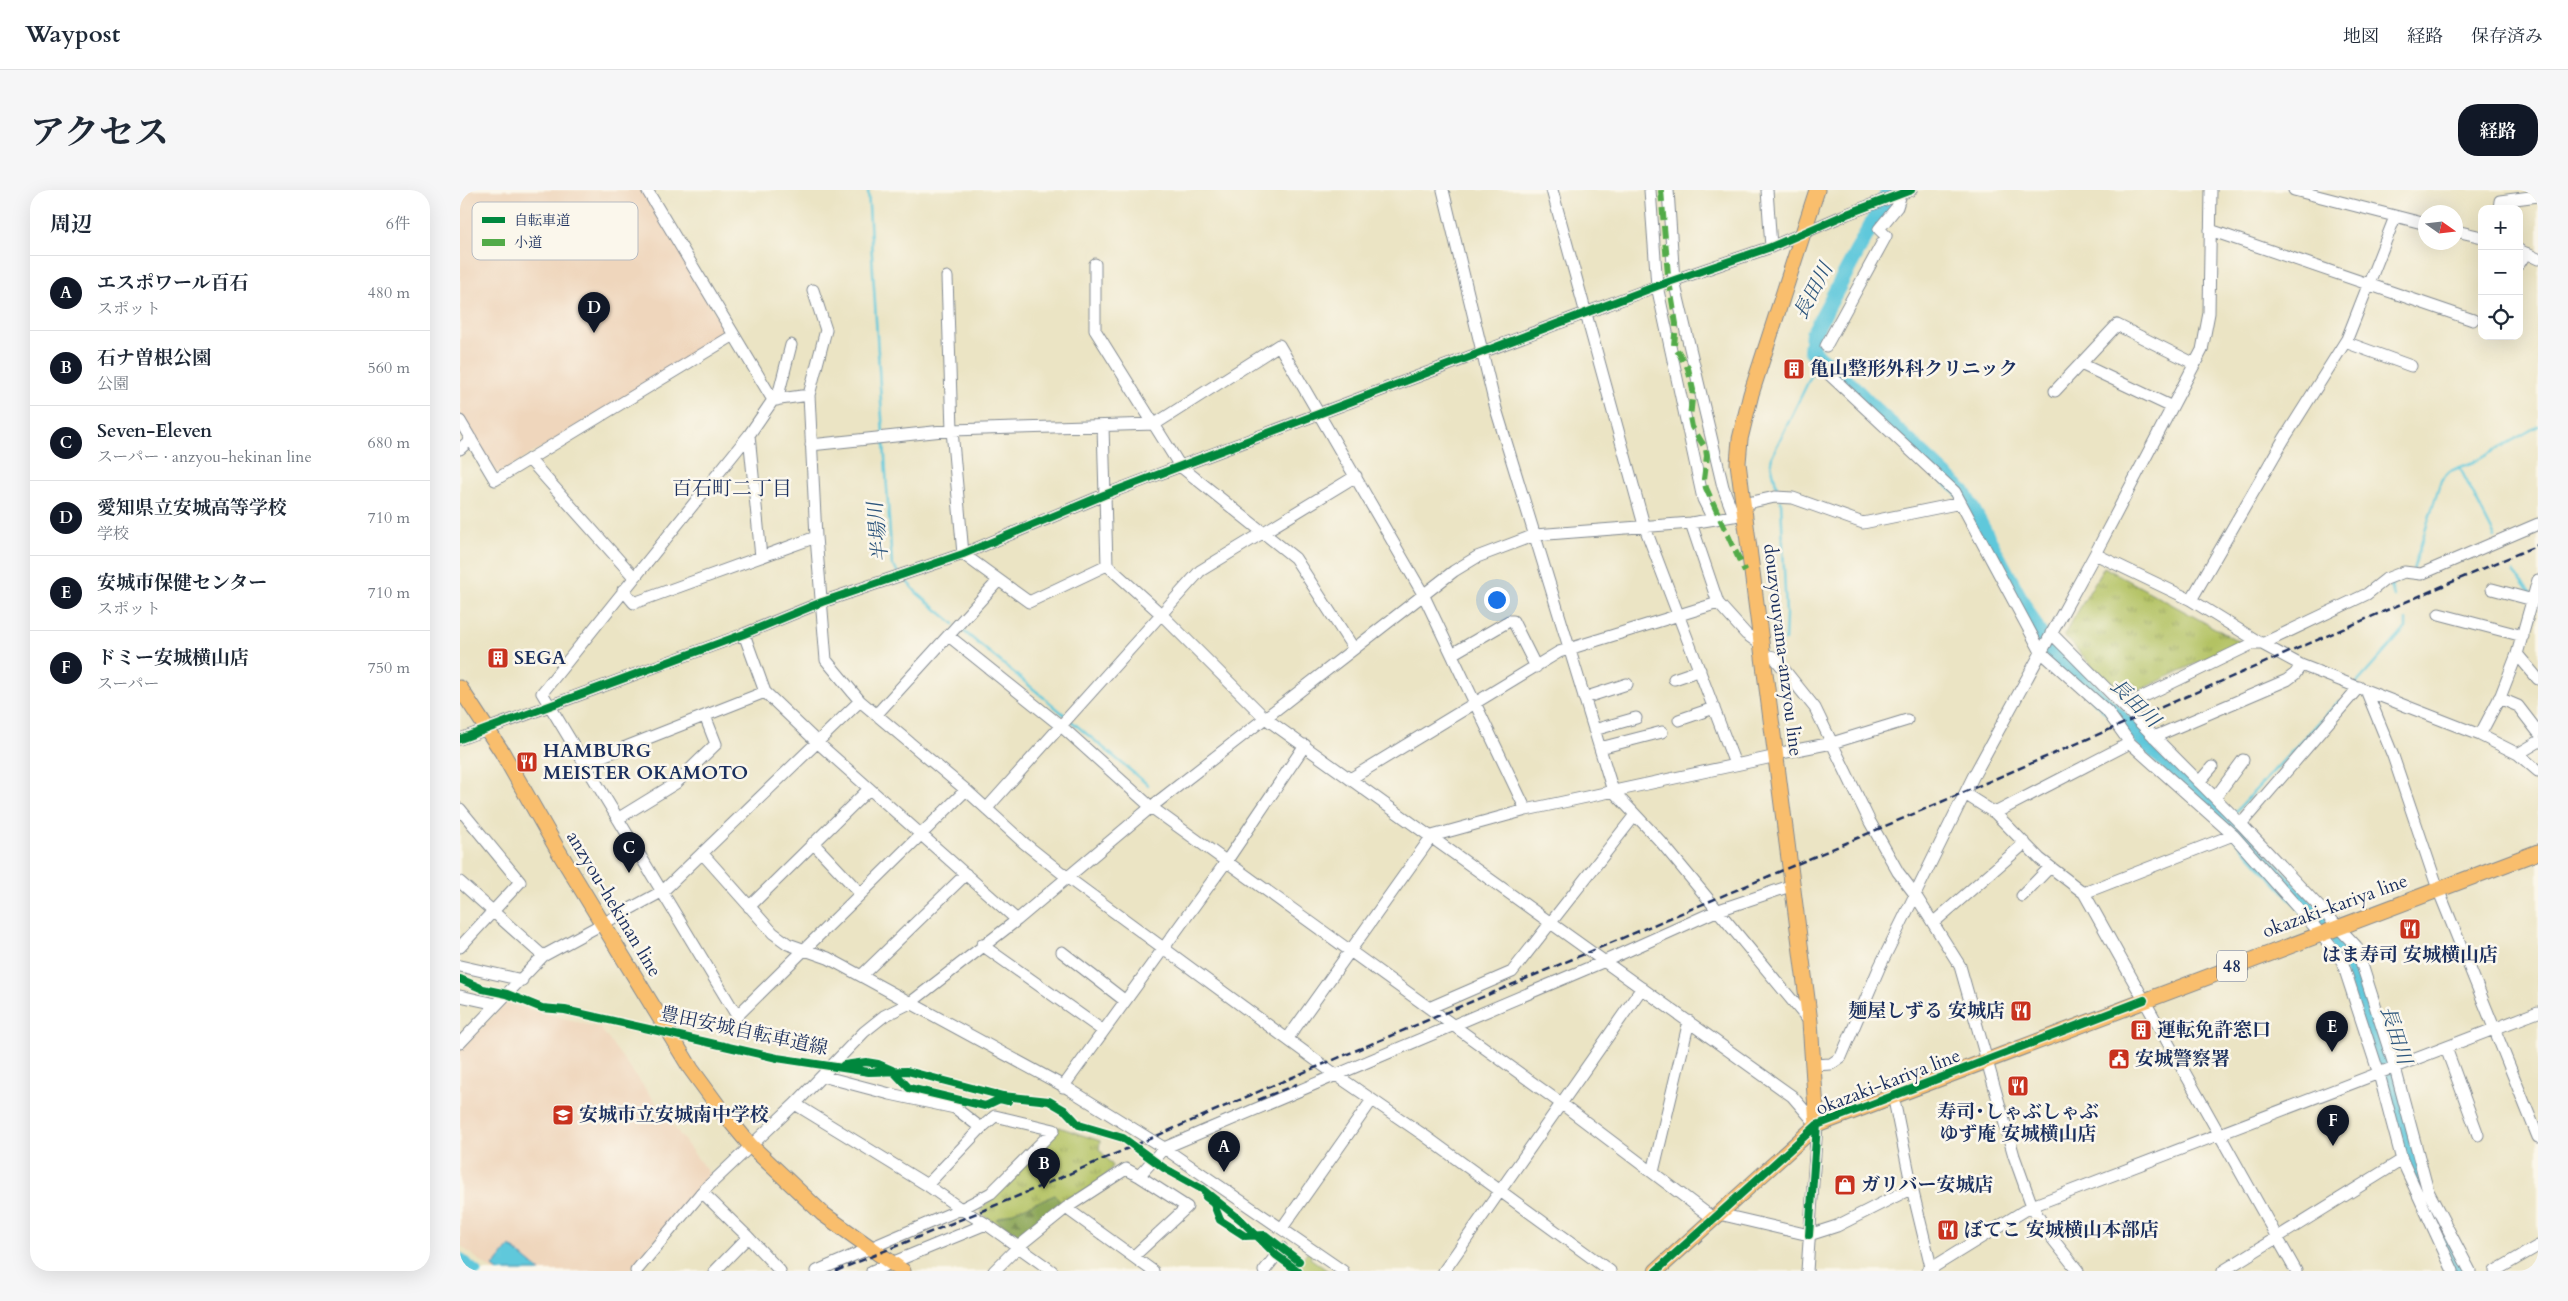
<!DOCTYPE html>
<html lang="ja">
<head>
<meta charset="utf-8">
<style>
  :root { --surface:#fff; --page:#f6f6f7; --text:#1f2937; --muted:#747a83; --line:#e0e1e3; --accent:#111827 }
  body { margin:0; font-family:Cardo,"Noto Serif JP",serif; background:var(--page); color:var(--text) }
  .controls { position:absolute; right:15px; top:15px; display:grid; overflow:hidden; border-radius:10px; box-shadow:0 5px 20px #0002 }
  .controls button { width:45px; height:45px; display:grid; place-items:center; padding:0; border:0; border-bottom:1px solid var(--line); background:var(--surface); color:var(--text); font:25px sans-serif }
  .compass { position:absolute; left:1958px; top:15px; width:45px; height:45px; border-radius:50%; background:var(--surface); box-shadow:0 5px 20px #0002; rotate:104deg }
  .you { position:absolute; left:1036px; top:409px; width:18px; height:18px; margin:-12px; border:4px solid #fff; border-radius:50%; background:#1a73e8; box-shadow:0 0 0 8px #1a73e833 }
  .badge { display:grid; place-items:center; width:32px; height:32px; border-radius:50%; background:var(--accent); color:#fff; font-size:16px; font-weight:700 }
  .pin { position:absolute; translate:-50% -41px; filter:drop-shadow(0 1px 2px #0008) }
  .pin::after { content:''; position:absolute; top:26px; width:18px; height:15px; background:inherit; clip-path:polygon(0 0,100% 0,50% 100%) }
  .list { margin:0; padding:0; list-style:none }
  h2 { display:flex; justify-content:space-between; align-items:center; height:65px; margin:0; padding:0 20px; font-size:21px }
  h2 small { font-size:16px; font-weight:400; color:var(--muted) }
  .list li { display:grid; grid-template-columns:32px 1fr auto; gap:15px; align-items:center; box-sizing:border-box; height:75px; padding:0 20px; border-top:1px solid var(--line) }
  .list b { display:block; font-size:19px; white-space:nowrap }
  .list p { margin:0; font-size:16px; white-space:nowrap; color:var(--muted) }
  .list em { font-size:16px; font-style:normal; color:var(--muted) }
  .icon { flex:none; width:28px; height:28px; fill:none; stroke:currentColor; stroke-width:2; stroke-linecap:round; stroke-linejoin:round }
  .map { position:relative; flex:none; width:2078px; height:1081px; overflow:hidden; border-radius:20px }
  header { display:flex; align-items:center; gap:30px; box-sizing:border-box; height:70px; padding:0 25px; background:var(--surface); border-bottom:1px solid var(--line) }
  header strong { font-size:24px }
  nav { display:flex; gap:28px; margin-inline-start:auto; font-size:18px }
  .intro { display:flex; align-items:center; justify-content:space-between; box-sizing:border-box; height:120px; padding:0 30px }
  h1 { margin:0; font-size:35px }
  .button { padding:12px 22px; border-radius:20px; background:var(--accent); color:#fff; font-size:18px; font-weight:700 }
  main { display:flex; gap:30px; padding:0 30px }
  aside { flex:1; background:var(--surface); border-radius:20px; box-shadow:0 5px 20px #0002 }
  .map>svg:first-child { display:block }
  .built { fill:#efd6bc }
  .grass { fill:url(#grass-tufts); stroke:#677861 }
  .forest { fill:url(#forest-firs); stroke:#546c5c }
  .water { fill:#5fc8db; stroke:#3d7c9c }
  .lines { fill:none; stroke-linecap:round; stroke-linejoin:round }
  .stream { stroke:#5fc8db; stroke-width:2.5 }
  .canal { stroke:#5fc8db; stroke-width:9 }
  .river { stroke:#5fc8db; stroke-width:16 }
  .minor-casing { stroke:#838a91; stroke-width:13 }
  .major-casing { stroke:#838a91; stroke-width:17 }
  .minor { stroke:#fff; stroke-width:11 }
  .major { stroke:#f9be6d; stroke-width:15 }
  .rail { stroke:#1b2f5e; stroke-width:2.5; stroke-dasharray:8 4; stroke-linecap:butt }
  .quiet { stroke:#52ab49; stroke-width:6; stroke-dasharray:12 6; stroke-linecap:butt }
  .cycleway-casing { stroke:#fbf7ec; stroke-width:11 }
  .cycleway { stroke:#00873e; stroke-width:8 }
  .labels { text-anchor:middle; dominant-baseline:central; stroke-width:5; stroke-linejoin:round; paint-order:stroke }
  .shield { fill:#fbf7ec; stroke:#5e6b89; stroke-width:1 }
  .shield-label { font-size:18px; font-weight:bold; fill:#1b2f5e }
  .poi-label { font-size:19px; font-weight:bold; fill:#1b2f5e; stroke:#fbf7ec; text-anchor:start }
  .street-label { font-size:19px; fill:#1b2f5e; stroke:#fbf7ec }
  .water-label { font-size:20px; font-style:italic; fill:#2c557d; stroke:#fbf7ec }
  .neighbourhood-label { font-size:20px; fill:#1b2f5e; stroke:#fbf7ec }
  .key { fill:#fbf7ec; stroke:#b8bbc1; stroke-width:1 }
  .key-label { font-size:14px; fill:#1b2f5e }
</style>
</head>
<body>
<header>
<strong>Waypost</strong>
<nav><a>地図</a><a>経路</a><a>保存済み</a></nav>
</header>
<div class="intro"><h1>アクセス</h1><a class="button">経路</a></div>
<main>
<aside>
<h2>周辺<small>6件</small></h2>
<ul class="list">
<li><span class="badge">A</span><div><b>エスポワール百石</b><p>スポット</p></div><em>480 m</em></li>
<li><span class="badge">B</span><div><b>石ナ曽根公園</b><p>公園</p></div><em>560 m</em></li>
<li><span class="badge">C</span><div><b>Seven-Eleven</b><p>スーパー · anzyou-hekinan line</p></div><em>680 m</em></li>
<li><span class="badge">D</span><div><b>愛知県立安城高等学校</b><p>学校</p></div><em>710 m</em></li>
<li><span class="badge">E</span><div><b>安城市保健センター</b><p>スポット</p></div><em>710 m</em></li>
<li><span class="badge">F</span><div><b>ドミー安城横山店</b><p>スーパー</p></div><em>750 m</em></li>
</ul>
</aside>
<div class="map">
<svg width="2078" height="1081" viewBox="0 0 2078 1081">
  <defs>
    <pattern id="grass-tufts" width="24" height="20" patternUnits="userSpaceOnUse" patternTransform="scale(1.25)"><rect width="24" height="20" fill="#b3c264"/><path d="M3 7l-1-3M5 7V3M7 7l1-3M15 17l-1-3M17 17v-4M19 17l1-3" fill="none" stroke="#919e56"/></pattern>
    <pattern id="forest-firs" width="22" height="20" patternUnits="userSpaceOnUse" patternTransform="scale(1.25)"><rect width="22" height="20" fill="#8ea85a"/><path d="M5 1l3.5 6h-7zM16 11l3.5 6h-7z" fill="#73894e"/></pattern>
  </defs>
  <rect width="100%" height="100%" fill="#fbf7ec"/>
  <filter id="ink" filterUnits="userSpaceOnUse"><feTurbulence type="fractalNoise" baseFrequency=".02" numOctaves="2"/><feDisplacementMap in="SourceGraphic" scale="10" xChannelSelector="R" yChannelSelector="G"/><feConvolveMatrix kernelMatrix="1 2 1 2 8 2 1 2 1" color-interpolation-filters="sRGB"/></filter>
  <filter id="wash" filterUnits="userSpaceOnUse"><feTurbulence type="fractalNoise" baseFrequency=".0096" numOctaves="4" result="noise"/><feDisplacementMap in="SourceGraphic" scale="20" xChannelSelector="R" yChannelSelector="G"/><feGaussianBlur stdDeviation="1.12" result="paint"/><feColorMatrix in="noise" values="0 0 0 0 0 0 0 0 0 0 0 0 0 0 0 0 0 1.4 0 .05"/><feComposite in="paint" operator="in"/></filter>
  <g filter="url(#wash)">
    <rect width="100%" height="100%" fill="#ebe4c4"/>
    <!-- built -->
    <path class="built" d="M0 0H184L267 144 40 283 36 282 0 224Z
      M46 813 140 838 250 985 169 1081H33L0 1055V861Z"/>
    <!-- grass -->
    <path class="grass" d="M1644 377 1780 452 1662 509 1604 445Z
      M599 937 640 951 639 959 653 976 644 988 560 1049 522 1025 521 1019Z
      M848 1062 852 1065 850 1068 868 1081H843L836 1076Z"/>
    <!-- forest -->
    <path class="forest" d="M595 1005 602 1015 561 1047 536 1029Z"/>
    <!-- water -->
    <path class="water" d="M50 1056 80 1081H38L33 1077Z"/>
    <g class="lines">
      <!-- stream -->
      <path class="stream" d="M408 0 423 244
        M424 252 432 375 439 383
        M2000 278 2035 347
        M1318 303 1311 273 1312 266 1352 184 1351 160
        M1321 311 1326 424 1325 450
        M1953 380 1981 290 1990 281 2016 271 2078 236
        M2053 382 2071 403
        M443 387 457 403 494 434
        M1934 407 1931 395 1940 389
        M501 439 606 526
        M1897 493 1946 438V430
        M610 530 688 595
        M1775 622 1879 511"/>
      <!-- canal -->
      <path class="canal" d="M0 1067 17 1081"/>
      <!-- river -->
      <path class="river" d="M1430 0 1353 144 1351 160 1383 187 1413 218 1503 302 1577 440 1592 462 1767 631 1879 752 1890 772 1923 870 1963 1008
        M1980 1041 2000 1081"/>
    </g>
  </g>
  <g filter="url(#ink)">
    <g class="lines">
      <!-- minor casing -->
      <g class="minor-casing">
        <path id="minor" d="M187 0 313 210
          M983 0 1036 219 1153 601 1201 652 1350 832
          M1092 0 1184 335 1275 574
          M1190 0 1197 96 1243 309 1253 329
          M1208 0 1214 91 1263 297 1274 326
          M1307 0 1311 57
          M1834 0 1966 34
          M2039 19 2040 11 2078 6
          M1750 40 2013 130
          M1996 41 2022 47
          M2059 60 2078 69
          M635 74V140L720 276 835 368 894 459
          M2059 74 2066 63
          M487 87 492 240 503 364 569 412 647 375
          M353 100 366 140 349 205 356 347 366 470 400 511 506 600 564 653 608 688 876 885 965 946 1150 1081
          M1885 152 1951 176
          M1366 156 1426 46 1419 39 1437 17 1441 4
          M1358 174 1495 302 1581 462 1647 521 1670 553 1773 645 1860 743 1882 771 1919 884 1942 970 1993 1081
          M1621 174 1712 217
          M1595 201 1657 135 1735 174
          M349 205 313 210 289 245 82 503 277 826 506 600
          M317 210 331 155
          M0 231 35 290 274 145
          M643 236 647 375 701 424 805 528 1332 906 1357 935 1347 1081
          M289 245 301 367
          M351 255 492 240 695 234 819 155 963 404 1066 620
          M0 259 11 249
          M69 269 174 387
          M1283 314 1315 307 1333 308 1403 333 1501 313
          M1635 364 1731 410 1802 454 1841 475 2020 545 2058 564 2078 581
          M2078 390 2057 464 2078 489
          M2032 399 2073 410
          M163 400 174 413 356 347
          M1731 410 1824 249 1887 149 1935 27
          M1258 413 1286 444 1303 456
          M1979 424 2063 446
          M1591 443 1781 634 1896 756 1935 878 1968 1001 2010 1081
          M284 444 305 502 357 552 557 730
          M490 447 601 536 691 617 1102 914 1254 1029
          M992 464 1049 431H1053L1076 477
          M1304 465 1314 467 1355 518 1410 632 1438 682 1454 703 1500 776 1554 966 1572 1016 1588 1043 1618 1081
          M1214 489 1240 480
          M1906 500 1933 566 1978 699 2078 947
          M1124 508 1167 494
          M2039 508 2058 516 2078 542
          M1664 516 1792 454H1802L1907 404 1926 389 1944 382 1961 384 2078 334
          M416 525 538 391
          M1219 530 1254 518
          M1134 540 1176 528
          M2020 545 2041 505 2057 464
          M1694 547 1827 490 1835 484 1841 475
          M0 549 284 444 362 412 503 364 644 305 1197 96 1311 57 1387 24 1451 0
          M1140 558 1202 542
          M1316 564 1372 553 1447 530
          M2058 564 2078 552
          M125 573 305 502
          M890 589 1099 462 1258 413 1231 333
          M1739 592 1752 577
          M1505 604 1535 623 1580 669 1624 703 1836 1081
          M1755 608 1783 570
          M527 618 740 381 896 286
          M0 619 60 692 0 757
          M1535 623 1670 553
          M159 628 216 593 256 554 245 526
          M1781 634 1899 497
          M353 653 400 703
          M242 663 313 743 328 754 368 768 609 899 704 958 883 1081
          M0 692 83 766 203 701 400 511
          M1624 703 1773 645
          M1562 706 1590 677
          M289 717 409 599
          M1473 733 1565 653
          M522 755 642 840
          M602 762 664 810
          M0 776 62 790
          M401 786 506 684
          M0 806 36 814
          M969 818 1052 782 1175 625
          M828 848 972 646 1066 620 1317 566
          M0 853 83 766
          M1986 858 2018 945
          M1354 875 1371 874 1381 867 1420 776 1513 587 1635 364 1742 160 1749 123 1751 0
          M603 897 766 672 845 555
          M1433 905 1452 998 1472 1081
          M335 914 467 995 501 1019 531 1003 594 940 535 926 521 938 495 918 430 904 362 886
          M1193 982 1229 831
          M467 995 521 938
          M242 1002 288 1047
          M606 1018 666 979 679 986 704 958 1145 771 1256 721 1333 695
          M1259 1024 1349 1045 1377 1036 1452 998
          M822 1038 912 910
          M674 1066 727 1017 679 986
          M176 1081 242 1002 335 914 404 842 424 826 450 813 557 730 691 617 994 381 1017 367 1075 345 1231 333 1285 324
          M255 1081 288 1047 320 1081
          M357 1081 501 1019 526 1034
          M412 1081 526 1034 592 1081
          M534 1081 559 1056 606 1018 693 1081
          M804 1081 822 1058
          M984 1081 1182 798
          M1467 1081 1572 1016 2078 822
          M1763 1081 1942 970
          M2035 1081 2078 1056"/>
      </g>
      <!-- major casing -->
      <g class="major-casing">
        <path id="major" d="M1357 0 1291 204 1280 249 1278 273 1350 832 1357 935
          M0 498 42 562 99 662 231 879 261 920 291 956 363 1024 443 1081
          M1196 1081 1357 935 2078 662"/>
      </g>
      <!-- minor -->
      <use href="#minor" class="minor"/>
      <!-- major -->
      <use href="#major" class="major"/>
      <!-- rail -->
      <path class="rail" d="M798 910 837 894
        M376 1081 558 1006 814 895 1307 687 2078 355"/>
      <!-- quiet -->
      <path class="quiet" d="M1201 0 1208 85 1216 134 1214 155 1228 178 1233 200 1230 227 1232 237 1246 259 1247 266 1244 289 1246 298 1285 382"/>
      <!-- cycleway casing -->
      <g class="cycleway-casing">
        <path id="cycleway" d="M0 549 284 444 362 412 503 364 644 305 1197 96 1311 57 1387 24 1451 0
          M0 789 23 799 47 804 82 818 105 820 317 868 409 882 447 881 543 906 589 911 606 921 619 935 663 948 704 978 742 999 782 1031 816 1065 838 1081
          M384 875 406 872 418 874 432 880 449 898 525 916 540 909 548 911
          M746 1007 753 1012 760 1030 785 1046 805 1045 839 1071
          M1349 1045 1357 935
          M1196 1081 1357 935 1684 810"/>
      </g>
      <!-- cycleway -->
      <use href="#cycleway" class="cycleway"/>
    </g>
  </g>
  <!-- icons -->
  <defs>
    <g id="building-square" transform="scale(1.125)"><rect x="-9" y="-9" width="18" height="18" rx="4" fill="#c8321e" stroke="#fbf7ec"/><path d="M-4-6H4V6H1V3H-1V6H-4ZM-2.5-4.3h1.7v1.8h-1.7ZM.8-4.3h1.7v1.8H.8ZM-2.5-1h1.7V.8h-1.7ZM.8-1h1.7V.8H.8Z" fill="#fff"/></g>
    <g id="restaurant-square" transform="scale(1.125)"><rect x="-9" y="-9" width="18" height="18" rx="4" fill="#c8321e" stroke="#fbf7ec"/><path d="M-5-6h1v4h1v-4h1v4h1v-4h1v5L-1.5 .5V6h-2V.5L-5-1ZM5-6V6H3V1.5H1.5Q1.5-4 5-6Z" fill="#fff"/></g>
    <g id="civic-square" transform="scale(1.125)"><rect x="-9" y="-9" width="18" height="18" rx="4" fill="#c8321e" stroke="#fbf7ec"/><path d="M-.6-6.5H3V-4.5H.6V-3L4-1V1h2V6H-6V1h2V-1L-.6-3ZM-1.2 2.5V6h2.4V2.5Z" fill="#fff"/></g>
    <g id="school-square" transform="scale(1.125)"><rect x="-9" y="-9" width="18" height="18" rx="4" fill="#c8321e" stroke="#fbf7ec"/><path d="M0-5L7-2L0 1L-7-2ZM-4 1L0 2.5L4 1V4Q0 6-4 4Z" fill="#fff"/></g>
    <g id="shop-square" transform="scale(1.125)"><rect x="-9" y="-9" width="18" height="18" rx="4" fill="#c8321e" stroke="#fbf7ec"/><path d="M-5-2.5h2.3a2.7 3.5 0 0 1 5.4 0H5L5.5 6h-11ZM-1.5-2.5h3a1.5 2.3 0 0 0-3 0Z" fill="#fff"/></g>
  </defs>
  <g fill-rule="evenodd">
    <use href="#building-square" x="1334" y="179"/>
    <use href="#building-square" x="38" y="468"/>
    <use href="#restaurant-square" x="67" y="572"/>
    <use href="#restaurant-square" x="1950" y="739"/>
    <use href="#restaurant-square" x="1561" y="821"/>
    <use href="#building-square" x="1681" y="840"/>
    <use href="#civic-square" x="1659" y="869"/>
    <use href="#restaurant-square" x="1558" y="896"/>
    <use href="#school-square" x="103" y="925"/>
    <use href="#shop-square" x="1385" y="995"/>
    <use href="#restaurant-square" x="1488" y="1040"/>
  </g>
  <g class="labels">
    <!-- shield labels -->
    <rect class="shield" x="1757" y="760.5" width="30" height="31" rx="4"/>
    <g class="shield-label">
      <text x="1772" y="776">48</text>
    </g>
    <!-- poi labels -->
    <g class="poi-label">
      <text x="1350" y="179">亀山整形外科クリニック</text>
      <text x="54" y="468">SEGA</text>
      <text x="83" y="561">HAMBURG<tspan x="83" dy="22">MEISTER OKAMOTO</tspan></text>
      <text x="1950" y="765" text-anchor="middle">はま寿司 安城横山店</text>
      <text x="1545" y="821" text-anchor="end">麺屋しずる 安城店</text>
      <text x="1697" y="840">運転免許窓口</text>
      <text x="1675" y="869">安城警察署</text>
      <text x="1558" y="922" text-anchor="middle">寿司･しゃぶしゃぶ<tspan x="1558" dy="22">ゆず庵 安城横山店</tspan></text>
      <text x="119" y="925">安城市立安城南中学校</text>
      <text x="1401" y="995">ガリバー安城店</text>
      <text x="1504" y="1040">ぼてこ 安城横山本部店</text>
    </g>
    <!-- street labels -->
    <g class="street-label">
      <text transform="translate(1323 460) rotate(83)">douzyouyama-anzyou line</text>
      <text transform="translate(154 714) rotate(59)">anzyou-hekinan line</text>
      <text transform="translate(1875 716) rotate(-20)">okazaki-kariya line</text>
      <text transform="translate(284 841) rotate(12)">豊田安城自転車道線</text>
      <text transform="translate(1428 892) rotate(-21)">okazaki-kariya line</text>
    </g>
    <!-- water labels -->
    <g class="water-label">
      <text transform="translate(1353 101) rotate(-62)">長田川</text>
      <text transform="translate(418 342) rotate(-96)">半場川</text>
      <text transform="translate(1675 513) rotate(44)">長田川</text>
      <text transform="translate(1936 845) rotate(72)">長田川</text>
    </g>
    <!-- neighbourhood labels -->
    <g class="neighbourhood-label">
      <text x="272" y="298">百石町二丁目</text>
    </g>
  </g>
  <!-- legend -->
  <rect x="12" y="12" width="166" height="58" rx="8" class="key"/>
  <rect x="22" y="27" width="23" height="6" fill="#00873e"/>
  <rect x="22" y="49" width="23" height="7" fill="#52ab49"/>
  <g class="key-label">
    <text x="54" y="35">自転車道</text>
    <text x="54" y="57">小道</text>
  </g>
</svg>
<div class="controls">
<button>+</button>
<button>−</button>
<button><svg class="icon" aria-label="locate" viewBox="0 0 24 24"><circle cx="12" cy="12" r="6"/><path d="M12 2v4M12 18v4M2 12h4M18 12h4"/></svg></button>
</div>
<svg class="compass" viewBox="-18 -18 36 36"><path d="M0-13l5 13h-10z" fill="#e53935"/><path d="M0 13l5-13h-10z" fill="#747a83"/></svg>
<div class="you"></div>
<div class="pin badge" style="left:764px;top:982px">A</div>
<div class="pin badge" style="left:584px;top:999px">B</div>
<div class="pin badge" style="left:169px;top:683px">C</div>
<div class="pin badge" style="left:134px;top:143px">D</div>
<div class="pin badge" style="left:1872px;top:862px">E</div>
<div class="pin badge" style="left:1873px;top:956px">F</div>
</div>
</main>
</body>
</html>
